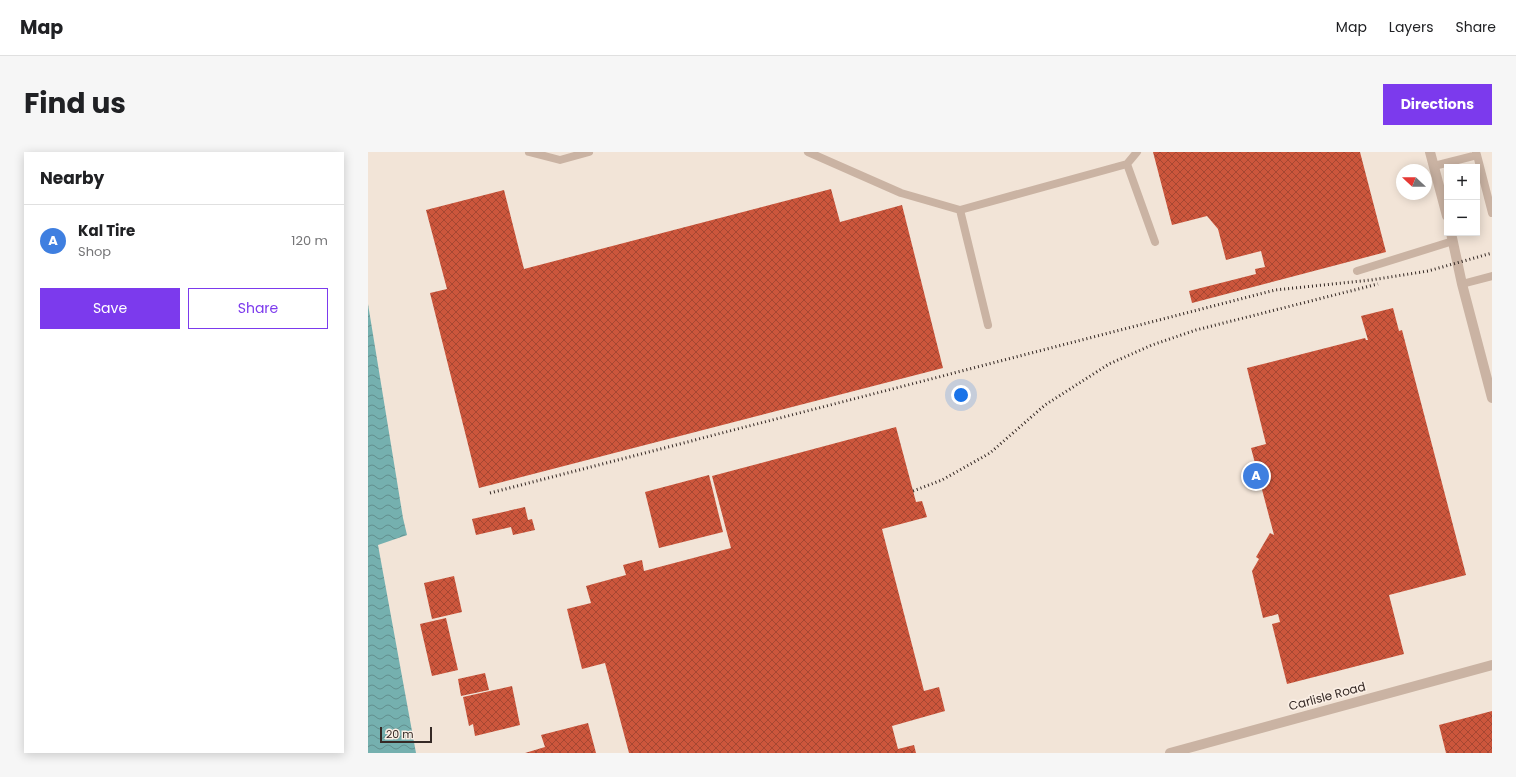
<!DOCTYPE html>
<html lang="en">
<head>
<meta charset="utf-8">
<style>
  :root { --surface:#fff; --page:#f6f6f6; --text:#202124; --muted:#757577; --line:#e0e0e0; --accent:#7c3aed }
  body { margin:0; font-family:Poppins,sans-serif; background:var(--page); color:var(--text) }
  .controls { position:absolute; right:12px; top:12px; display:grid; overflow:hidden; border-radius:0px; box-shadow:0 2px 10px #0003 }
  .controls button { width:36px; height:36px; display:grid; place-items:center; padding:0; border:0; border-bottom:1px solid var(--line); background:var(--surface); color:var(--text); font:20px sans-serif }
  .compass { position:absolute; left:1028px; top:12px; width:36px; height:36px; border-radius:50%; background:var(--surface); box-shadow:0 2px 10px #0003; rotate:292deg }
  .scale { position:absolute; left:12px; bottom:10px; width:52px; box-sizing:border-box; padding-left:4px; border:2px solid #352925; border-top:0; font-size:11px; line-height:14px; white-space:nowrap; color:#352925; -webkit-text-stroke:3px #faeee4; paint-order:stroke }
  .you { position:absolute; left:593px; top:243px; width:14px; height:14px; margin:-10px; border:3px solid #fff; border-radius:50%; background:#1a73e8; box-shadow:0 0 0 6px #1a73e833 }
  .badge { display:grid; place-items:center; width:26px; height:26px; border-radius:50%; background:var(--accent); color:#fff; font-size:13px; font-weight:700 }
  .pin { position:absolute; translate:-50% -50%; border:2px solid #fff; box-shadow:0 1px 4px #0006 }
  .list { margin:0; padding:0; list-style:none }
  h2 { display:flex; justify-content:space-between; align-items:center; height:52px; margin:0; padding:0 16px; font-size:17px }
  h2 small { font-size:13px; font-weight:400; color:var(--muted) }
  .list li { display:grid; grid-template-columns:26px 1fr auto; gap:12px; align-items:center; box-sizing:border-box; height:72px; padding:0 16px; border-top:1px solid var(--line) }
  .list b { display:block; font-size:15px; white-space:nowrap }
  .list p { margin:0; font-size:13px; white-space:nowrap; color:var(--muted) }
  .list em { font-size:13px; font-style:normal; color:var(--muted) }
  .actions { display:flex; gap:8px; padding:12px 16px }
  .actions a { flex:1; padding:9px 0; border:1px solid var(--accent); border-radius:0px; text-align:center; font-size:14px; color:var(--accent) }
  .actions .main { background:var(--accent); color:#fff }
  .map { position:relative; flex:none; width:1124px; height:601px; overflow:hidden; border-radius:0px }
  header { display:flex; align-items:center; gap:24px; box-sizing:border-box; height:56px; padding:0 20px; background:var(--surface); border-bottom:1px solid var(--line) }
  header strong { font-size:19px }
  nav { display:flex; gap:22px; margin-inline-start:auto; font-size:14px }
  .intro { display:flex; align-items:center; justify-content:space-between; box-sizing:border-box; height:96px; padding:0 24px }
  h1 { margin:0; font-size:28px }
  .button { padding:10px 18px; border-radius:0px; background:var(--accent); color:#fff; font-size:14px; font-weight:700 }
  main { display:flex; gap:24px; padding:0 24px }
  aside { flex:1; background:var(--surface); border-radius:0px; box-shadow:0 2px 10px #0003 }
  .map>svg:first-child { display:block }
  .water { fill:url(#water-waves) }
  .building { fill:url(#building-cross-hatch) }
  .lines { fill:none; stroke-linecap:round; stroke-linejoin:round }
  .service { stroke:#cab3a3; stroke-width:8 }
  .minor { stroke:#cab3a3; stroke-width:10 }
  .tertiary { stroke:#cab3a3; stroke-width:10 }
  .rail { stroke:#352925; stroke-width:3; stroke-dasharray:1 3; stroke-linecap:butt }
  .labels { text-anchor:middle; dominant-baseline:central; stroke-width:3.5; stroke-linejoin:round; paint-order:stroke }
  .street-label { font-size:12px; fill:#352925; stroke:#faeee4 }
</style>
</head>
<body>
<header>
<strong>Map</strong>
<nav><a>Map</a><a>Layers</a><a>Share</a></nav>
</header>
<div class="intro"><h1>Find us</h1><a class="button">Directions</a></div>
<main>
<aside>
<h2>Nearby<small></small></h2>
<ul class="list">
<li><span class="badge" style="background:#3f7fe0">A</span><div><b>Kal Tire</b><p>Shop</p></div><em>120 m</em></li>
</ul>
<div class="actions"><a class="main">Save</a><a>Share</a></div>
</aside>
<div class="map">
<svg width="1124" height="601" viewBox="0 0 1124 601">
  <defs>
    <pattern id="water-waves" width="16" height="10" patternUnits="userSpaceOnUse"><rect width="16" height="10" fill="#75b0af"/><path d="M0 5q4-4 8 0t8 0" fill="none" stroke="#618f8e"/></pattern>
    <pattern id="building-cross-hatch" width="8" height="8" patternUnits="userSpaceOnUse"><rect width="8" height="8" fill="#cc563c"/><path d="M0 0l8 8M0 8l8-8" fill="none" stroke="#a64732"/></pattern>
  </defs>
  <rect width="100%" height="100%" fill="#f2e4d7"/>
  <!-- water -->
  <path class="water" d="M0 152 35 366 39 383 10 393 48 601H0Z"/>
  <!-- building -->
  <path class="building" d="M785 0H992L1018 100 824 151 821 139 888 122 887 117 897 115 893 99 858 108 850 77 839 64 804 73Z
    M463 37 472 70 534 53 575 216 111 336 62 141 79 137 58 58 136 38 156 117Z
    M1025 156 1031 179 1034 178 1098 423 1021 443 1036 502 919 532 904 472 912 470 910 462 895 466 884 419 891 407 888 405 902 381 906 383 883 296 898 292 879 216 997 186 998 188H1000L993 164Z
    M528 275 548 350 554 349 559 365 514 377 556 539 571 535 577 559 524 574 530 597 546 593 548 601H261L237 511 214 517 199 457 223 451 218 434 258 423 255 413 274 408 276 419 363 396 344 324Z
    M341 323 355 380 291 396 277 340Z
    M157 355 160 368 164 367 167 378 145 383 143 375 108 383 104 367Z
    M86 424 94 460 64 467 56 431Z
    M78 466 90 518 64 524 52 472Z
    M117 521 121 538 93 544 90 527Z
    M144 534 152 573 107 584 105 572 101 574 95 545Z
    M1124 559V601H1078L1071 573Z
    M220 571 228 601H157L177 595 173 583Z"/>
  <g class="lines">
    <!-- service -->
    <path class="service" d="M161 0 192 8 221 0
      M440 0 533 41 592 58 620 173
      M1109 3 1124 61
      M759 12 787 90
      M1066 14 1109 3 1108 0
      M592 58 759 12 769 0
      M989 119 1085 89
      M1094 132 1124 124"/>
    <!-- minor -->
    <path class="minor" d="M802 601 1124 513"/>
    <!-- tertiary -->
    <path class="tertiary" d="M1062 0 1079 64
      M1083 81 1094 132 1124 246"/>
    <!-- rail -->
    <path class="rail" d="M545 339 574 328 622 301 677 253 741 212 784 193 828 178 1010 132
      M122 341 907 138 1003 128 1060 119 1124 101"/>
  </g>
  <g class="labels">
    <!-- street labels -->
    <g class="street-label">
      <text transform="translate(959 544) rotate(-15)">Carlisle Road</text>
    </g>
  </g>
</svg>
<div class="controls">
<button>+</button>
<button>−</button>
</div>
<svg class="compass" viewBox="-18 -18 36 36"><path d="M0-13l5 13h-10z" fill="#e53935"/><path d="M0 13l5-13h-10z" fill="#757577"/></svg>
<div class="scale">20 m</div>
<div class="you"></div>
<div class="pin badge" style="left:888px;top:324px;background:#3f7fe0">A</div>
</div>
</main>
</body>
</html>
